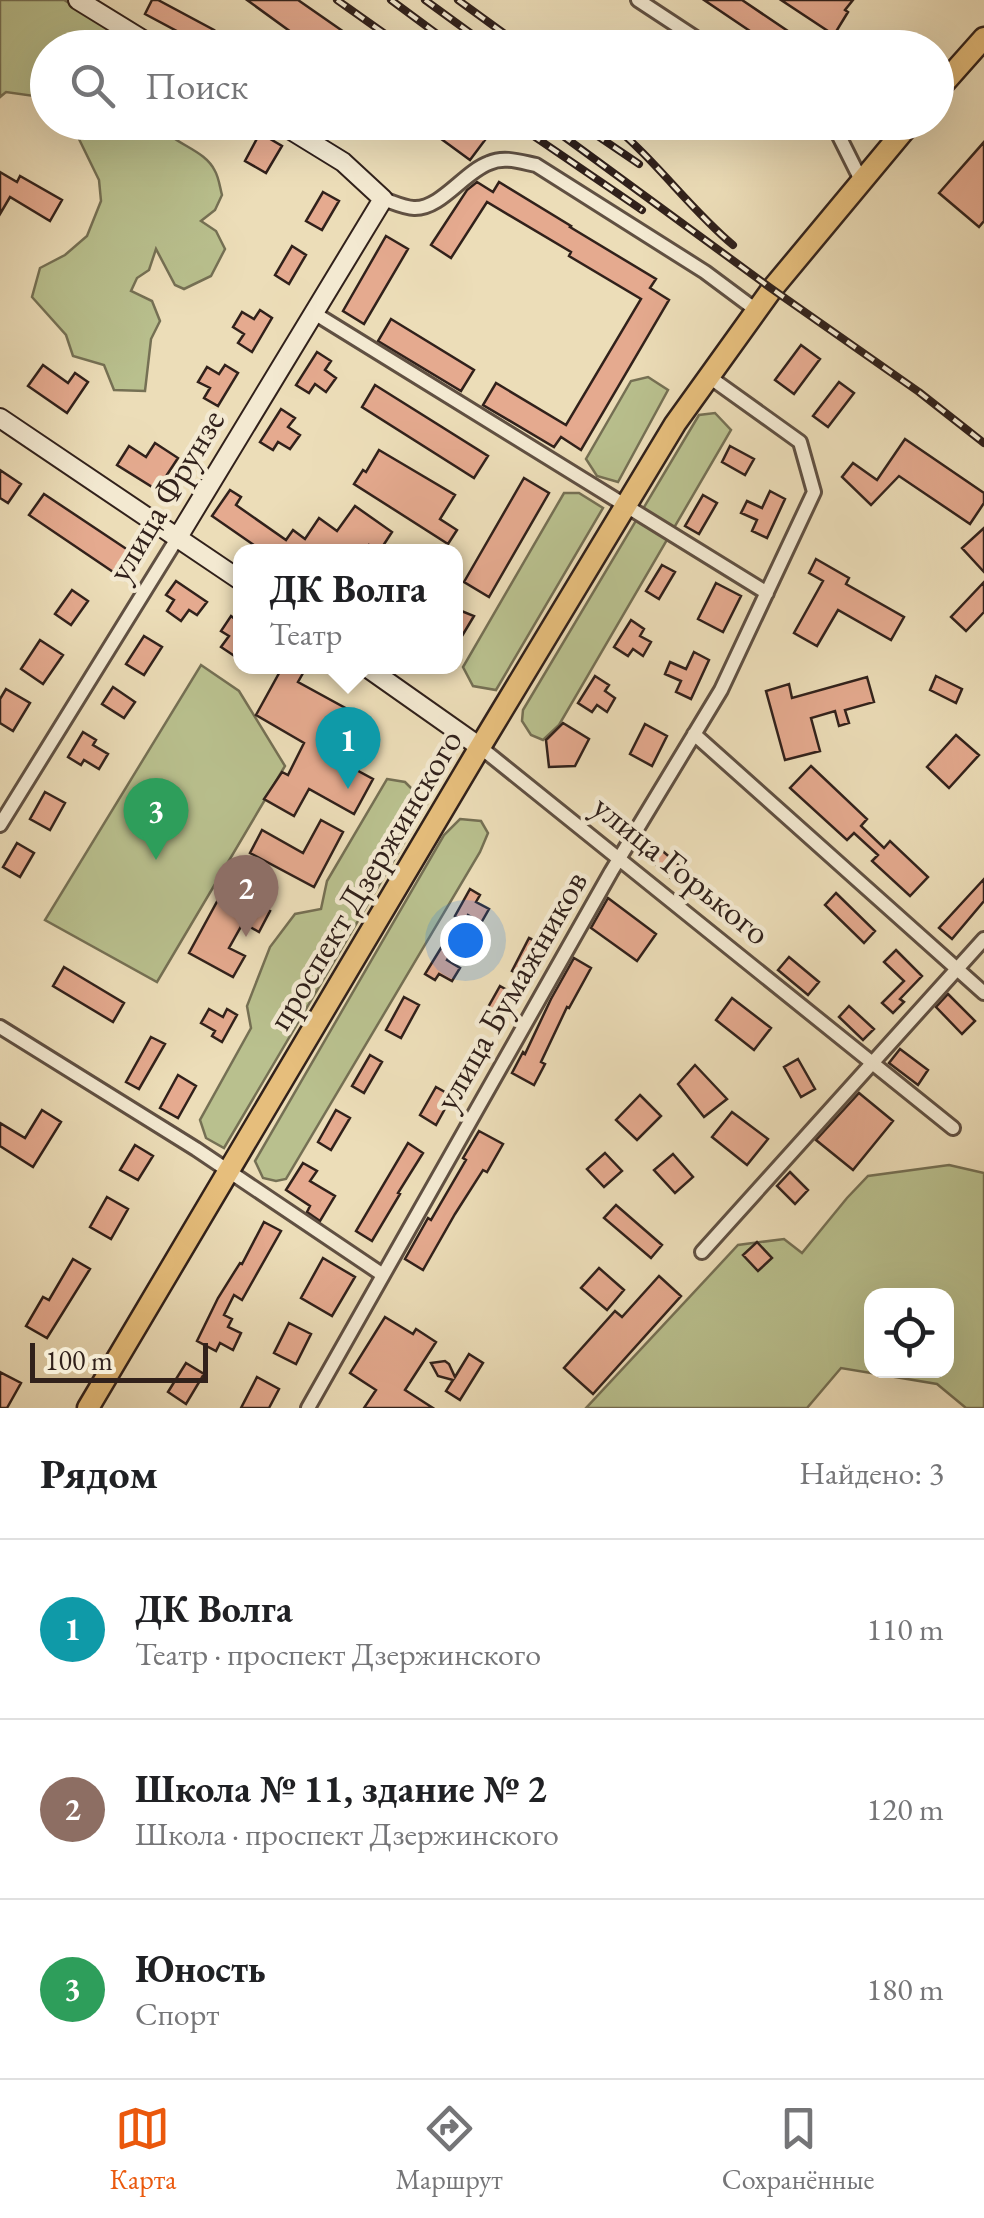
<!DOCTYPE html>
<html lang="ru">
<head>
<meta charset="utf-8">
<style>
  :root { --surface:#fff; --page:#f6f6f6; --text:#202124; --muted:#757577; --line:#e0e0e0; --accent:#ea580c }
  body { margin:0; font-family:"EB Garamond",serif; background:var(--page); color:var(--text) }
  .controls { position:absolute; right:30px; bottom:30px; display:grid; overflow:hidden; border-radius:20px; box-shadow:0 10px 40px #0002 }
  .controls button { width:90px; height:90px; display:grid; place-items:center; padding:0; border:0; border-bottom:2px solid var(--line); background:var(--surface); color:var(--text); font:50px sans-serif }
  .scale { position:absolute; left:30px; bottom:25px; width:178px; box-sizing:border-box; padding-left:10px; border:5px solid #31211b; border-top:0; font-size:28px; line-height:35px; white-space:nowrap; color:#31211b; -webkit-text-stroke:8px #f3e9d1; paint-order:stroke }
  .you { position:absolute; left:465px; top:940px; width:35px; height:35px; margin:-25px; border:8px solid #fff; border-radius:50%; background:#1a73e8; box-shadow:0 0 0 15px #1a73e833 }
  .badge { display:grid; place-items:center; width:65px; height:65px; border-radius:50%; background:var(--accent); color:#fff; font-size:32px; font-weight:700 }
  .pin { position:absolute; translate:-50% -82px; filter:drop-shadow(0 2px 5px #0008) }
  .pin::after { content:''; position:absolute; top:52px; width:35px; height:30px; background:inherit; clip-path:polygon(0 0,100% 0,50% 100%) }
  .popup { position:absolute; left:233px; top:544px; width:230px; height:130px; box-sizing:border-box; display:grid; place-content:center; border-radius:20px; background:var(--surface); filter:drop-shadow(0 2px 8px #0005); font-size:32px; white-space:nowrap; color:var(--muted) }
  .popup b { font-size:38px; color:var(--text) }
  .popup::after { content:''; position:absolute; left:50%; top:100%; margin-left:-20px; border:20px solid transparent; border-top-color:var(--surface) }
  .list { margin:0; padding:0; list-style:none }
  h2 { display:flex; justify-content:space-between; align-items:center; height:130px; margin:0; padding:0 40px; font-size:42px }
  h2 small { font-size:32px; font-weight:400; color:var(--muted) }
  .list li { display:grid; grid-template-columns:65px 1fr auto; gap:30px; align-items:center; box-sizing:border-box; height:180px; padding:0 40px; border-top:2px solid var(--line) }
  .list b { display:block; font-size:38px; white-space:nowrap }
  .list p { margin:0; font-size:32px; white-space:nowrap; color:var(--muted) }
  .list em { font-size:32px; font-style:normal; color:var(--muted) }
  .icon { flex:none; width:55px; height:55px; fill:none; stroke:currentColor; stroke-width:2; stroke-linecap:round; stroke-linejoin:round }
  .map { position:relative; flex:none; width:984px; height:1408px; overflow:hidden }
  .search { position:absolute; background:var(--surface); box-shadow:0 10px 40px #0002; left:30px; right:30px; top:30px; height:110px; display:flex; align-items:center; gap:25px; box-sizing:border-box; padding:0 35px; border-radius:55px; color:var(--muted); font-size:38px }
  .sheet { height:670px; background:var(--surface) }
  nav { display:flex; justify-content:space-around; align-items:center; box-sizing:border-box; height:140px; border-top:2px solid var(--line); background:var(--surface); font-size:28px; color:var(--muted) }
  nav a { display:grid; justify-items:center; gap:5px }
  nav .on { color:var(--accent) }
  .map>svg:first-child { display:block }
  .green { fill:#b9c08e; stroke:#757054; stroke-width:2.5; fill-rule:evenodd }
  .building { fill:#e5aa8f; stroke:#31211b; stroke-width:2.5 }
  .lines { fill:none; stroke-linecap:round; stroke-linejoin:round }
  .street-casing { stroke:#605042; stroke-width:18 }
  .secondary-casing { stroke:#31211b; stroke-width:22 }
  .primary-casing { stroke:#31211b; stroke-width:25 }
  .street { stroke:#f3e9d1; stroke-width:12 }
  .secondary { stroke:#f3e9d1; stroke-width:18 }
  .primary { stroke:#e6be7c; stroke-width:20 }
  .rail-casing { stroke:#31211b; stroke-width:8 }
  .rail { stroke:#f3e9d1; stroke-width:4; stroke-dasharray:11; stroke-linecap:butt }
  .labels { text-anchor:middle; dominant-baseline:central; stroke-width:9; stroke-linejoin:round; paint-order:stroke }
  .street-label { font-size:35px; fill:#31211b; stroke:#f3e9d1 }
</style>
</head>
<body>
<div class="map">
<svg width="984" height="1408" viewBox="0 0 984 1408">
  <rect width="100%" height="100%" fill="#ecddb8"/>
  <filter id="stains"><feTurbulence type="fractalNoise" baseFrequency=".002" numOctaves="4"/><feColorMatrix values="0 0 0 0 .2 0 0 0 0 .09 0 0 0 0 .02 0 0 0 .5 -.17"/></filter>
  <radialGradient id="worn" r=".72"><stop offset=".6" stop-color="#630" stop-opacity="0"/><stop offset="1" stop-color="#630" stop-opacity=".3"/></radialGradient>
  <!-- green -->
  <path class="green" d="M0 0H64L143 47 48 48 47 92 41 97 6 92 0 97Z
    M76 123H159C172 145 204 148 215 171 219 178 220 188 222 195L215 210 201 221 216 231 225 249 211 276 184 289 175 285 156 249 149 270 137 278 131 291 152 301 160 321 151 339 145 391 114 390 104 365 73 356 66 335 32 297 40 268 65 255 87 236 101 201 99 180 77 135Z
    M648 377 668 390 618 482 597 476 586 459 631 381Z
    M715 413 731 430 559 725 543 740 531 735 522 721 523 710 699 415Z
    M564 493H579L603 508 496 690 473 686 463 667Z
    M201 665 239 691 285 766 157 982 45 920Z
    M387 779 405 782 427 804 224 1148 206 1138 200 1120 251 1028 247 1006 270 947 295 914 321 909 327 881Z
    M460 819 481 821 488 833 480 852 286 1179 276 1181 263 1178 255 1161 444 835Z
    M949 1165 984 1173V1408H966L937 1384 841 1368 807 1408H586L738 1245 784 1239 802 1253 847 1198 868 1176ZM872 1296H946V1370H872Z"/>
  <!-- building -->
  <path class="building" d="M152 0H158L214 30 205 46 145 14Z
    M247 0H298L367 48H313Z
    M704 0H742L813 48H775Z
    M781 0H853L845 10 848 12 834 35Z
    M418 122H464L485 140 470 160Z
    M260 133 282 146 266 173 245 161Z
    M984 142V221L979 227 939 193Z
    M0 172 17 182 20 176 62 200 50 221 10 197 0 214Z
    M477 182 493 192 499 182 571 226 570 227 656 279 650 288 669 300 581 450 561 437 554 447 483 405 496 383 566 425 641 299 569 256 571 252 487 202 451 258 431 245 467 190Z
    M323 192 339 201 322 230 306 221Z
    M386 236 408 249 364 324 343 311Z
    M292 246 306 255 289 284 275 275Z
    M260 310 272 318 252 352 238 343 244 334 233 327 242 312 254 319Z
    M391 319 474 370 461 391 378 341Z
    M801 345 820 359 794 394 775 380Z
    M317 352 331 361 325 370 336 378 326 392 315 384 309 393 296 385Z
    M43 365 68 383 75 373 88 382 67 413 28 386Z
    M225 365 238 373 218 406 204 398 210 388 198 382 207 367 219 374Z
    M839 382 854 393 828 427 813 416Z
    M375 385 488 456 474 478 362 407Z
    M281 409 295 418 288 427 300 435 290 449 278 442 273 450 260 442Z
    M905 439 984 493V503L970 524 899 476 871 505 842 477 853 463 877 480Z
    M155 443 178 458 157 490 117 465 129 446 146 457Z
    M730 446 754 459 745 475 722 462Z
    M379 450 455 495 440 519 457 530 448 544 354 484 363 470 366 472Z
    M0 470 21 484 8 503 0 498Z
    M524 478 549 493 489 597 464 582Z
    M230 490 241 497 236 505 286 540 293 530 305 539 319 518 337 531 355 506 392 532 379 552 369 545 365 552H323L316 546 312 552H264L212 516Z
    M770 491 785 499 767 538 752 531 757 520 741 513 747 501 762 508Z
    M44 494 140 558 125 580 29 515Z
    M703 495 717 503 699 534 685 526Z
    M984 528V572L962 548Z
    M816 559 849 578 846 584 904 617 891 640 838 610 817 646 794 633 823 581 809 573Z
    M662 565 675 572 659 599 646 591Z
    M176 581 207 602 197 615 189 610 181 621 167 611 174 600 166 595Z
    M984 582V612L966 631 951 617Z
    M716 583 741 596 723 632 698 619Z
    M72 590 88 601 71 625 55 614Z
    M459 610 474 616 456 646V616Z
    M231 616 240 623V650L236 657 221 647 229 636 221 631Z
    M631 620 644 629 640 636 651 642 643 656 633 649 628 656 614 647Z
    M144 636 162 647 144 675 126 664Z
    M40 640 63 655 43 684 21 669Z
    M694 652 709 660 691 699 676 692 681 681 665 674 670 662 686 669Z
    M283 666H307L298 682 360 716 336 759 373 779 354 814 309 789 294 816 264 799 282 772 288 775 304 743 256 715Z
    M595 676 609 685 605 691 615 698 607 712 597 705 592 712 578 703Z
    M936 676 962 689 956 703 930 690Z
    M867 677 874 702 845 710 849 723 839 726 835 711 811 718 820 751 785 760 766 691 789 684 792 698Z
    M113 687 135 702 124 718 102 704Z
    M6 689 30 703 13 731 0 723V699Z
    M563 723 589 739 575 766 549 767 546 740Z
    M645 724 667 736 652 766 630 754Z
    M83 732 96 740 93 745 108 754 99 769 84 760 81 765 68 757Z
    M956 735 979 755 949 788 927 767Z
    M811 766 867 819 861 826 884 848 890 841 928 877 910 896 872 861 878 855 854 833 847 840 790 788Z
    M45 792 65 803 50 830 30 819Z
    M321 820 343 832 314 887 250 853 262 830 303 853Z
    M650 840 681 867 671 878 640 851Z
    M17 843 34 853 20 877 3 867Z
    M984 879V901L952 939 939 928Z
    M225 887 270 911 259 932 243 923 229 948 245 956 233 977 189 953Z
    M470 889 480 895 476 902 489 909 481 923 468 915 465 921 455 916Z
    M836 893 875 931 864 943 825 905Z
    M608 898 656 934 637 961 591 928Z
    M529 938 544 945 527 978 512 971Z
    M441 948 451 953 447 960 460 968 452 981 439 974 435 980 425 974Z
    M896 950 922 976 900 999 904 1002 893 1013 882 1003 904 981 884 962Z
    M789 957 819 982 808 995 778 970Z
    M574 958 591 968 569 1008 567 1007 541 1062 545 1064 534 1085 512 1073 523 1052 525 1054 551 999Z
    M64 967 124 1003 113 1022 53 986Z
    M500 986 516 995 498 1027 482 1018Z
    M948 994 975 1021 962 1034 936 1007Z
    M404 997 419 1005 401 1038 386 1030Z
    M732 998 771 1028 754 1050 716 1020Z
    M849 1006 874 1029 863 1040 839 1017Z
    M209 1009 223 1017 227 1009 237 1015 222 1042 212 1036 215 1031 201 1023Z
    M151 1037 165 1044 139 1089 126 1082Z
    M900 1049 928 1070 918 1085 889 1063Z
    M370 1055 382 1062 364 1093 352 1086Z
    M798 1059 815 1089 801 1097 784 1067Z
    M695 1065 727 1099 704 1117 678 1084Z
    M178 1075 196 1086 178 1118 160 1108Z
    M436 1087 452 1096 436 1125 420 1115Z
    M859 1093 893 1121 853 1170 816 1140Z
    M640 1095 661 1116 637 1140 616 1120Z
    M42 1110 61 1122 33 1167 0 1146V1123L25 1138Z
    M336 1110 350 1118 331 1150 318 1142Z
    M732 1112 768 1139 747 1165 712 1137Z
    M479 1131 503 1144 487 1172 483 1170 455 1214 423 1270 405 1259 428 1218 431 1220 466 1160 463 1158Z
    M408 1143 423 1153 398 1193 400 1194 372 1241 356 1231Z
    M135 1145 153 1156 138 1180 120 1170Z
    M605 1153 622 1171 604 1187 587 1169Z
    M673 1154 693 1177 675 1193 654 1170Z
    M303 1163 317 1171 310 1181 335 1196 320 1221 307 1212 310 1206 286 1190Z
    M790 1172 808 1190 795 1204 777 1186Z
    M107 1197 128 1209 111 1239 90 1227Z
    M616 1205 662 1245 651 1258 604 1218Z
    M264 1222 281 1231 242 1300 234 1295 224 1315 232 1319 228 1327 241 1333 233 1350 220 1343 216 1351 197 1341 218 1298 240 1263 242 1264Z
    M757 1242 772 1258 758 1271 743 1255Z
    M323 1258 355 1277 332 1316 301 1298Z
    M73 1259 90 1269 47 1338 26 1326 43 1297 49 1300Z
    M599 1268 624 1290 607 1310 581 1288Z
    M659 1276 681 1296 593 1394 564 1368 615 1311 622 1317Z
    M385 1317 413 1334 416 1329 436 1342 405 1390 433 1408H364L376 1390 350 1373Z
    M289 1323 311 1334 296 1364 274 1353Z
    M469 1354 483 1363 460 1400 446 1391 453 1380 438 1376 431 1363 445 1361 449 1364 455 1377Z
    M186 1363 204 1374 186 1404 168 1392Z
    M0 1372 21 1383 7 1408H0Z
    M257 1377 279 1389 269 1408H241Z"/>
  <g class="lines">
    <!-- street casing -->
    <g class="street-casing">
      <path id="street" d="M638 0 711 48
        M832 122 861 180
        M383 199C392 202 405 208 414 208 441 209 464 172 489 163 504 156 521 162 536 165L705 272 756 310
        M314 313 767 593
        M694 734 984 993
        M480 747 953 1128
        M0 825 178 537
        M0 1027 196 1149 383 1275
        M702 1252 984 939
        M308 1408 611 872 721 690 814 492 800 442 708 376"/>
    </g>
    <!-- secondary casing -->
    <g class="secondary-casing">
      <path id="secondary" d="M78 0 156 48
        M0 418 240 580
        M178 537 383 199 343 162 278 122
        M365 666 480 747"/>
    </g>
    <!-- primary casing -->
    <g class="primary-casing">
      <path id="primary" d="M936 92 984 38
        M88 1408 480 747 675 424 772 289 911 122"/>
    </g>
    <!-- street -->
    <use href="#street" class="street"/>
    <!-- secondary -->
    <use href="#secondary" class="secondary"/>
    <!-- primary -->
    <use href="#primary" class="primary"/>
    <!-- rail casing -->
    <g class="rail-casing">
      <path id="rail" d="M337 0 405 48
        M391 0 456 48
        M425 0 491 48
        M458 0 524 48
        M513 122 642 210
        M544 122 772 289 919 392 984 443
        M577 122 639 164
        M609 122C655 159 689 208 733 245"/>
    </g>
    <!-- rail -->
    <use href="#rail" class="rail"/>
  </g>
  <g class="labels">
    <!-- street labels -->
    <g class="street-label">
      <text transform="translate(165 495) rotate(-59)">улица Фрунзе</text>
      <text transform="translate(682 869) rotate(39)">улица Горького</text>
      <text transform="translate(364 879) rotate(-59)">проспект Дзержинского</text>
      <text transform="translate(510 990) rotate(-60)">улица Бумажников</text>
    </g>
  </g>
  <rect width="100%" height="100%" filter="url(#stains)"/>
  <rect width="100%" height="100%" fill="url(#worn)"/>
</svg>
<div class="controls">
<button><svg class="icon" aria-label="locate" viewBox="0 0 24 24"><circle cx="12" cy="12" r="6"/><path d="M12 2v4M12 18v4M2 12h4M18 12h4"/></svg></button>
</div>
<div class="scale">100 m</div>
<div class="you"></div>
<div class="pin badge" style="left:348px;top:789px;background:#0f9aa8">1</div>
<div class="popup"><b>ДК Волга</b>Театр</div>
<div class="pin badge" style="left:246px;top:937px;background:#8d6e63">2</div>
<div class="pin badge" style="left:156px;top:860px;background:#2e9e5b">3</div>
<div class="search"><svg class="icon" aria-label="search" viewBox="0 0 24 24"><circle cx="10" cy="10" r="6"/><path d="M15 15l6 6"/></svg>Поиск</div>
</div>
<section class="sheet">
<h2>Рядом<small>Найдено: 3</small></h2>
<ul class="list">
<li><span class="badge" style="background:#0f9aa8">1</span><div><b>ДК Волга</b><p>Театр · проспект Дзержинского</p></div><em>110 m</em></li>
<li><span class="badge" style="background:#8d6e63">2</span><div><b>Школа № 11, здание № 2</b><p>Школа · проспект Дзержинского</p></div><em>120 m</em></li>
<li><span class="badge" style="background:#2e9e5b">3</span><div><b>Юность</b><p>Спорт</p></div><em>180 m</em></li>
</ul>
</section>
<nav>
<a class="on"><svg class="icon" aria-label="map" viewBox="0 0 24 24"><path d="M3 6l6-2 6 2 6-2v14l-6 2-6-2-6 2zM9 4v14M15 6v14"/></svg>Карта</a>
<a><svg class="icon" aria-label="directions" viewBox="0 0 24 24"><path d="M12 3l9 9-9 9-9-9zM9 14v-3h6M13 9l2 2-2 2"/></svg>Маршрут</a>
<a><svg class="icon" aria-label="saved" viewBox="0 0 24 24"><path d="M7 4h10v16l-5-4-5 4z"/></svg>Сохранённые</a>
</nav>
</body>
</html>
